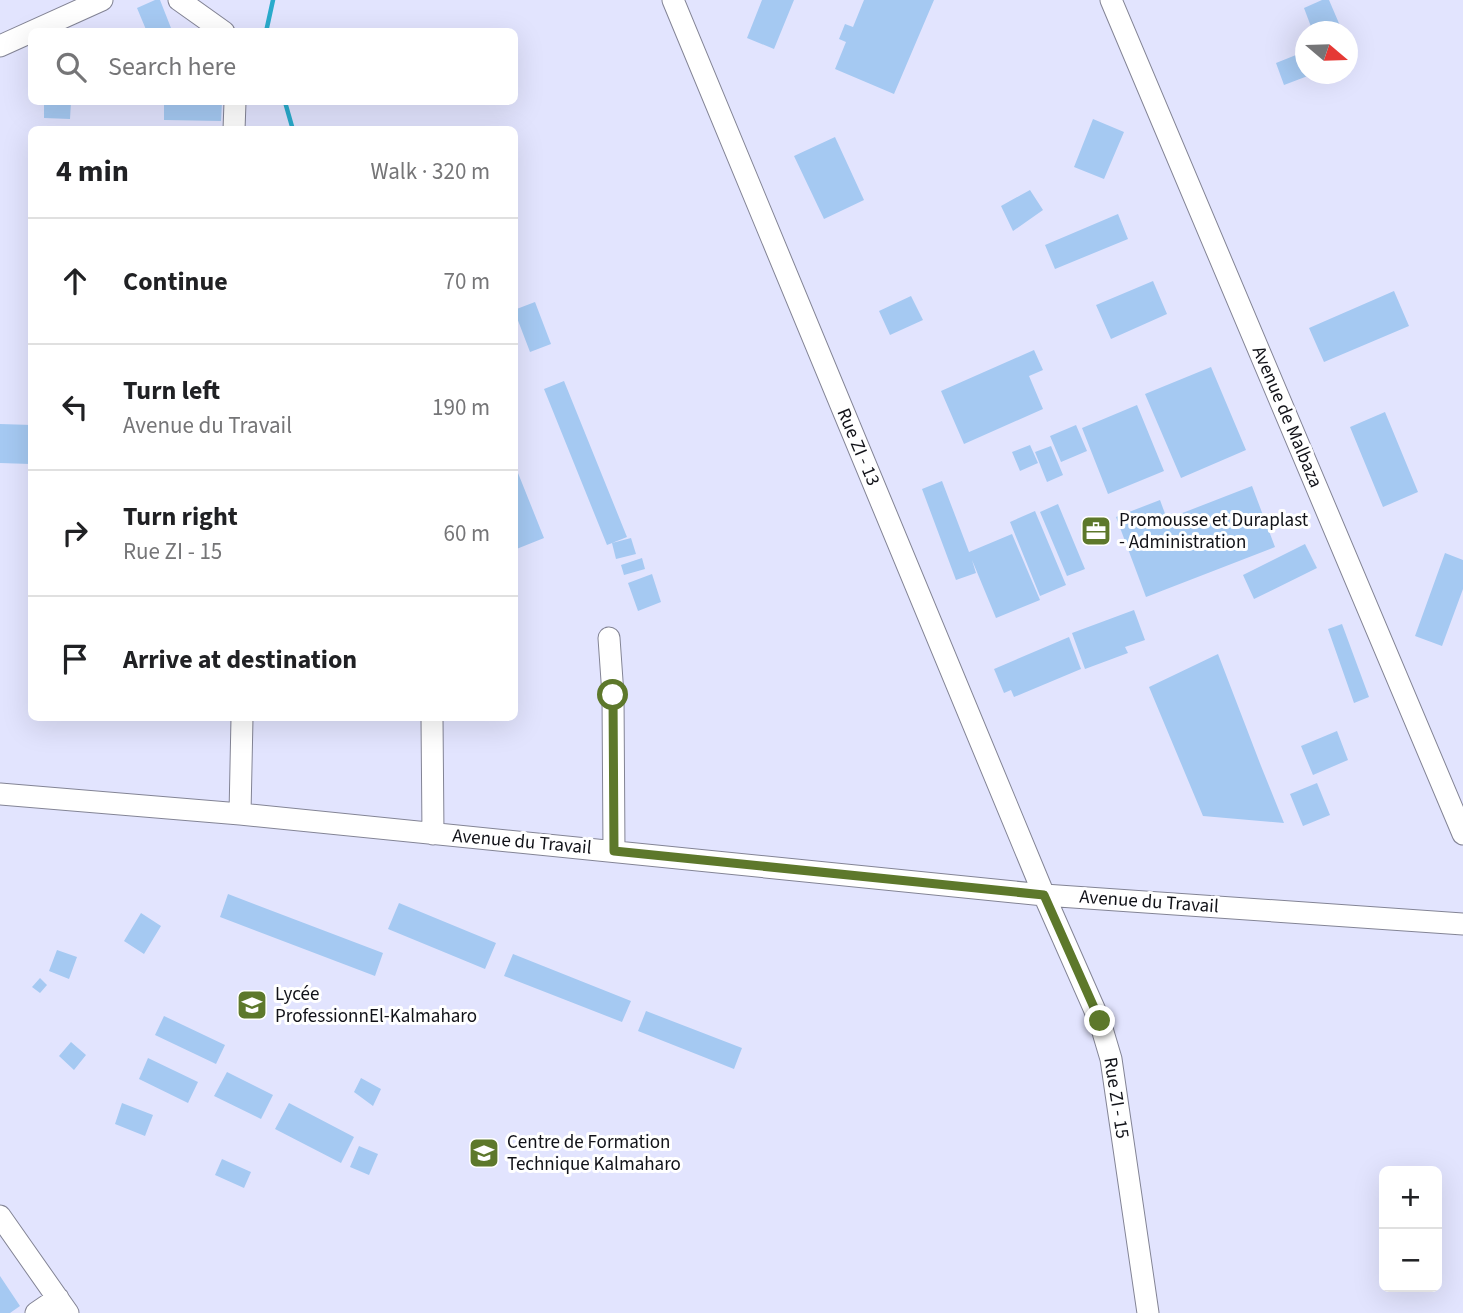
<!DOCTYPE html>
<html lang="en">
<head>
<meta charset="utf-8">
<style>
  :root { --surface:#fff; --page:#f6f6f6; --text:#202124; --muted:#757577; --line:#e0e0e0 }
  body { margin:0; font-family:"Source Sans 3",sans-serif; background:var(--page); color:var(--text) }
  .controls { position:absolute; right:21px; bottom:21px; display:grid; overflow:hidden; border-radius:10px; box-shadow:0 7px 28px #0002 }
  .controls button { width:63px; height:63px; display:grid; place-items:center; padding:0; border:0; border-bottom:2px solid var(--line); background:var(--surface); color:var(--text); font:35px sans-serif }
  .compass { position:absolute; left:1295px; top:21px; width:63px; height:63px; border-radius:50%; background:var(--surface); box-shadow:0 7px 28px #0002; rotate:109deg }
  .stop { position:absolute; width:21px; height:21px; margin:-16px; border:5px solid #5d782b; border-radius:50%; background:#fff }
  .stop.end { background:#5d782b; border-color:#fff; box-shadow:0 2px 7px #0008 }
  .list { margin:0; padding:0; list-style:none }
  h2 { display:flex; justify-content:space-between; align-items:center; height:91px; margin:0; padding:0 28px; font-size:30px }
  h2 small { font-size:23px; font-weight:400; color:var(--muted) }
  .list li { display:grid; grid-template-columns:46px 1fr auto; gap:21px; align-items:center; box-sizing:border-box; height:126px; padding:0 28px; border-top:2px solid var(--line) }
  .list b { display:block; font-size:26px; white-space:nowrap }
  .list p { margin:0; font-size:23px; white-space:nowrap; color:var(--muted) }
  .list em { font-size:23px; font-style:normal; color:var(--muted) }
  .icon { flex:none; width:38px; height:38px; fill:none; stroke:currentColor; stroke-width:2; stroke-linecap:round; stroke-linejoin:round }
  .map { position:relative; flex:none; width:1463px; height:1313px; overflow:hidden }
  .search { position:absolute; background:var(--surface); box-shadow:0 7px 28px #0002; left:28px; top:28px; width:490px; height:77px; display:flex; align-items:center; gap:18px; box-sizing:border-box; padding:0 24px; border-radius:10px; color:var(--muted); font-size:26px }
  .panel { position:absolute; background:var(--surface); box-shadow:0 7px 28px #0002; left:28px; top:126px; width:490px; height:595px; border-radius:10px }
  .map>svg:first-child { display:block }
  .built { fill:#e2e4fe; fill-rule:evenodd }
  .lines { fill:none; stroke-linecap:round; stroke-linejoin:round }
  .stream { stroke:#2aabcc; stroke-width:4.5 }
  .building { fill:#a5c9f2 }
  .minor-casing { stroke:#838495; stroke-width:23 }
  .minor { stroke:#fff; stroke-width:21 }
  .route { stroke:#5d782b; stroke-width:9 }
  .labels { text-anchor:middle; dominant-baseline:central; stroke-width:6; stroke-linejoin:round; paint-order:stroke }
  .street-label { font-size:19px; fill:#111218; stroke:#fff }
  .poi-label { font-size:19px; fill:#111218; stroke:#fff; text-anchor:start }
</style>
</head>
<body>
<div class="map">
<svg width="1463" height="1313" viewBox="0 0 1463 1313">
  <rect width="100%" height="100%" fill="#f0f1fc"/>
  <!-- built -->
  <path class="built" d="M0 0H1463V1313H0ZM32 32H514V102H32ZM1306 32H1348V74H1306ZM32 130H514V718H32ZM1384 1171H1437V1287H1384Z"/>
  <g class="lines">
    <!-- stream -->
    <path class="stream" d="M266 32 273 0
      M285 102 293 130"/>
  </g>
  <!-- building -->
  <path class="building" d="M155 0H160L171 28 163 32H147L137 8Z
    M762 0H794L774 49 747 38Z
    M864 0H934L894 94 835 69 846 42 839 39 845 24 853 27Z
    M1322 0H1329L1341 28 1334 32H1313L1304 8Z
    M1306 51V74H1313L1284 85 1276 63Z
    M44 102H71L70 119 44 118Z
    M164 102H222L221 121 164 120Z
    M1093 119 1124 132 1104 179 1074 167Z
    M835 137 864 200 824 219 794 156Z
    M1030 190 1043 210 1013 231 1001 206Z
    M1118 214 1128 239 1055 269 1045 245Z
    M1153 281 1167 314 1111 339 1096 305Z
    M1394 291 1409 326 1324 362 1309 328Z
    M911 296 923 320 890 335 879 311Z
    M535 302 551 344 530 352 514 310Z
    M1034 350 1043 370 1029 376 1043 409 964 444 941 391Z
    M1211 367 1246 450 1181 478 1145 394Z
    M564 381 627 537 612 543 631 538 636 554 616 559 612 543 607 545 544 389Z
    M1137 405 1164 471 1108 494 1082 428Z
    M1385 412 1418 492 1383 507 1350 427Z
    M0 424 32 425 30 464 0 463Z
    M1076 425 1087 451 1061 462 1050 436Z
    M1030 445 1038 463 1020 471 1012 452Z
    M1051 446 1063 475 1047 482 1035 452Z
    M514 463 544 538 514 550Z
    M942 481 969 552 1012 534 1040 600 996 618 972 560 976 573 956 580 922 489Z
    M1252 486 1275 547 1146 597 1116 517 1160 500 1167 519Z
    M1058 504 1085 569 1067 576 1040 512Z
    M1035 511 1066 585 1040 596 1010 522Z
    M1305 544 1317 568 1254 599 1243 575Z
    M1445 553 1463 560V589L1442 646 1415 636Z
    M642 558 645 569 624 575 621 565Z
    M652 574 661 602 638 611 628 583Z
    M1134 610 1145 640 1125 647 1128 653 1085 669 1072 633Z
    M1342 624 1369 697 1354 703 1328 629Z
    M1069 637 1081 669 1014 697 1011 690 1004 693 994 669Z
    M1218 654 1261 766 1284 823 1203 816 1149 687Z
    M1337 731 1348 760 1313 775 1301 746Z
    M1317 783 1330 815 1303 826 1290 794Z
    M228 894 383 953 375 976 220 917Z
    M399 903 496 943 485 969 388 929Z
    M141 913 161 926 144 954 124 941Z
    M57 950 77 957 69 979 49 971Z
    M513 954 631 1001 622 1022 504 976Z
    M40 978 47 985 40 993 32 987Z
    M646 1011 742 1048 734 1069 638 1031Z
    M164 1016 225 1045 216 1064 155 1035Z
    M71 1042 86 1055 74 1070 59 1056Z
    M148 1058 198 1082 188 1103 139 1079Z
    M227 1072 273 1095 261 1119 214 1096Z
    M361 1078 381 1089 373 1106 354 1092Z
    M122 1103 153 1115 145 1136 115 1124Z
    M289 1103 354 1137 341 1163 275 1129Z
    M359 1146 378 1154 369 1175 350 1167Z
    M222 1159 251 1172 244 1188 215 1175Z
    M0 1276 20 1306 10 1313H0Z"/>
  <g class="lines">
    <!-- minor casing -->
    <g class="minor-casing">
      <path id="minor" d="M179 0 224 32
        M673 0 1044 895 1100 1022 1111 1059 1148 1313
        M1111 0 1463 834
        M0 46 102 0
        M234 130 235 102
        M609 638 613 695 614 851
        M432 718 433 834
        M0 794 240 814 1044 895 1463 924
        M240 814 242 718
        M0 1216 68 1313
        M36 1313 58 1298"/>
    </g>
    <!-- minor -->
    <use href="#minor" class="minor"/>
  </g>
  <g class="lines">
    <!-- route -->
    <path class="route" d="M613 695 614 851 1044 895 1100 1021"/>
  </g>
  <!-- icons -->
  <defs>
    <g id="office-square" transform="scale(1.575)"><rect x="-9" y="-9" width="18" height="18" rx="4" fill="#5d782b" stroke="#fff"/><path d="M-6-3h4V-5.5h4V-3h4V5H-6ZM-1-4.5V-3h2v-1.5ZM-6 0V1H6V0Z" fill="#fff"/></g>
    <g id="school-square" transform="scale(1.575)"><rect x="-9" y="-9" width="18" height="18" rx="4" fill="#5d782b" stroke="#fff"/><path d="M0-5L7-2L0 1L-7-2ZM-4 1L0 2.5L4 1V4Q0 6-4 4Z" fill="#fff"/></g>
    <g id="university-square" transform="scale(1.575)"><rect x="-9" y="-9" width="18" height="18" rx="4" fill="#5d782b" stroke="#fff"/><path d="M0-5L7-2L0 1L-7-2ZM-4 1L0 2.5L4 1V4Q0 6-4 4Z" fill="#fff"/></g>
  </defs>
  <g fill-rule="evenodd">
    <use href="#office-square" x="1096" y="531"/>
    <use href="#school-square" x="252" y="1005"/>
    <use href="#university-square" x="484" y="1153"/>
  </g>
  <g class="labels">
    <!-- street labels -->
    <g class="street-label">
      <text transform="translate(1287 417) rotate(67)">Avenue de Malbaza</text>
      <text transform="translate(858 447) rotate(67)">Rue ZI - 13</text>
      <text transform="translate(522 842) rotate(5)">Avenue du Travail</text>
      <text transform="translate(1149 902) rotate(4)">Avenue du Travail</text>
      <text transform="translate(1116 1098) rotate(81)">Rue ZI - 15</text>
    </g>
    <!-- poi labels -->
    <g class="poi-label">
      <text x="1119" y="520">Promousse et Duraplast<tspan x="1119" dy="22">- Administration</tspan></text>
      <text x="275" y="994">Lycée<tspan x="275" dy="22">ProfessionnEl-Kalmaharo</tspan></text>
      <text x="507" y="1142">Centre de Formation<tspan x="507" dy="22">Technique Kalmaharo</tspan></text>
    </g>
  </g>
</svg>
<div class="controls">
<button>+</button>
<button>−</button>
</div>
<svg class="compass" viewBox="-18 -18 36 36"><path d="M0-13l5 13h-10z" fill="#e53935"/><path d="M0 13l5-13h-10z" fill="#757577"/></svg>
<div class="stop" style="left:613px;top:695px"></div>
<div class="stop end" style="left:1100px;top:1021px"></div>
<div class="search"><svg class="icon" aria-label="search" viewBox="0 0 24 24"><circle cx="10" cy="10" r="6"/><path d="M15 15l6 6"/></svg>Search here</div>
<section class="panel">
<h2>4 min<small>Walk · 320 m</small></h2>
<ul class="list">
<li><svg class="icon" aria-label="ahead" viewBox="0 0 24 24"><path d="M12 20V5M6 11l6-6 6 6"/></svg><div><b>Continue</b></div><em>70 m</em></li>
<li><svg class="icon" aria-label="left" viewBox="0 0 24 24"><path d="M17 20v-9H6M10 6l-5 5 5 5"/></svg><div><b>Turn left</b><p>Avenue du Travail</p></div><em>190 m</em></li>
<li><svg class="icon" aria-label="right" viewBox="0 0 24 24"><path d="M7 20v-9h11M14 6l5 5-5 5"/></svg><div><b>Turn right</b><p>Rue ZI - 15</p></div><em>60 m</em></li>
<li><svg class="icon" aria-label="arrive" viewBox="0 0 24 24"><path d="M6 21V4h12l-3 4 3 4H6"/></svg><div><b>Arrive at destination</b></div></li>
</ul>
</section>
</div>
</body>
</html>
